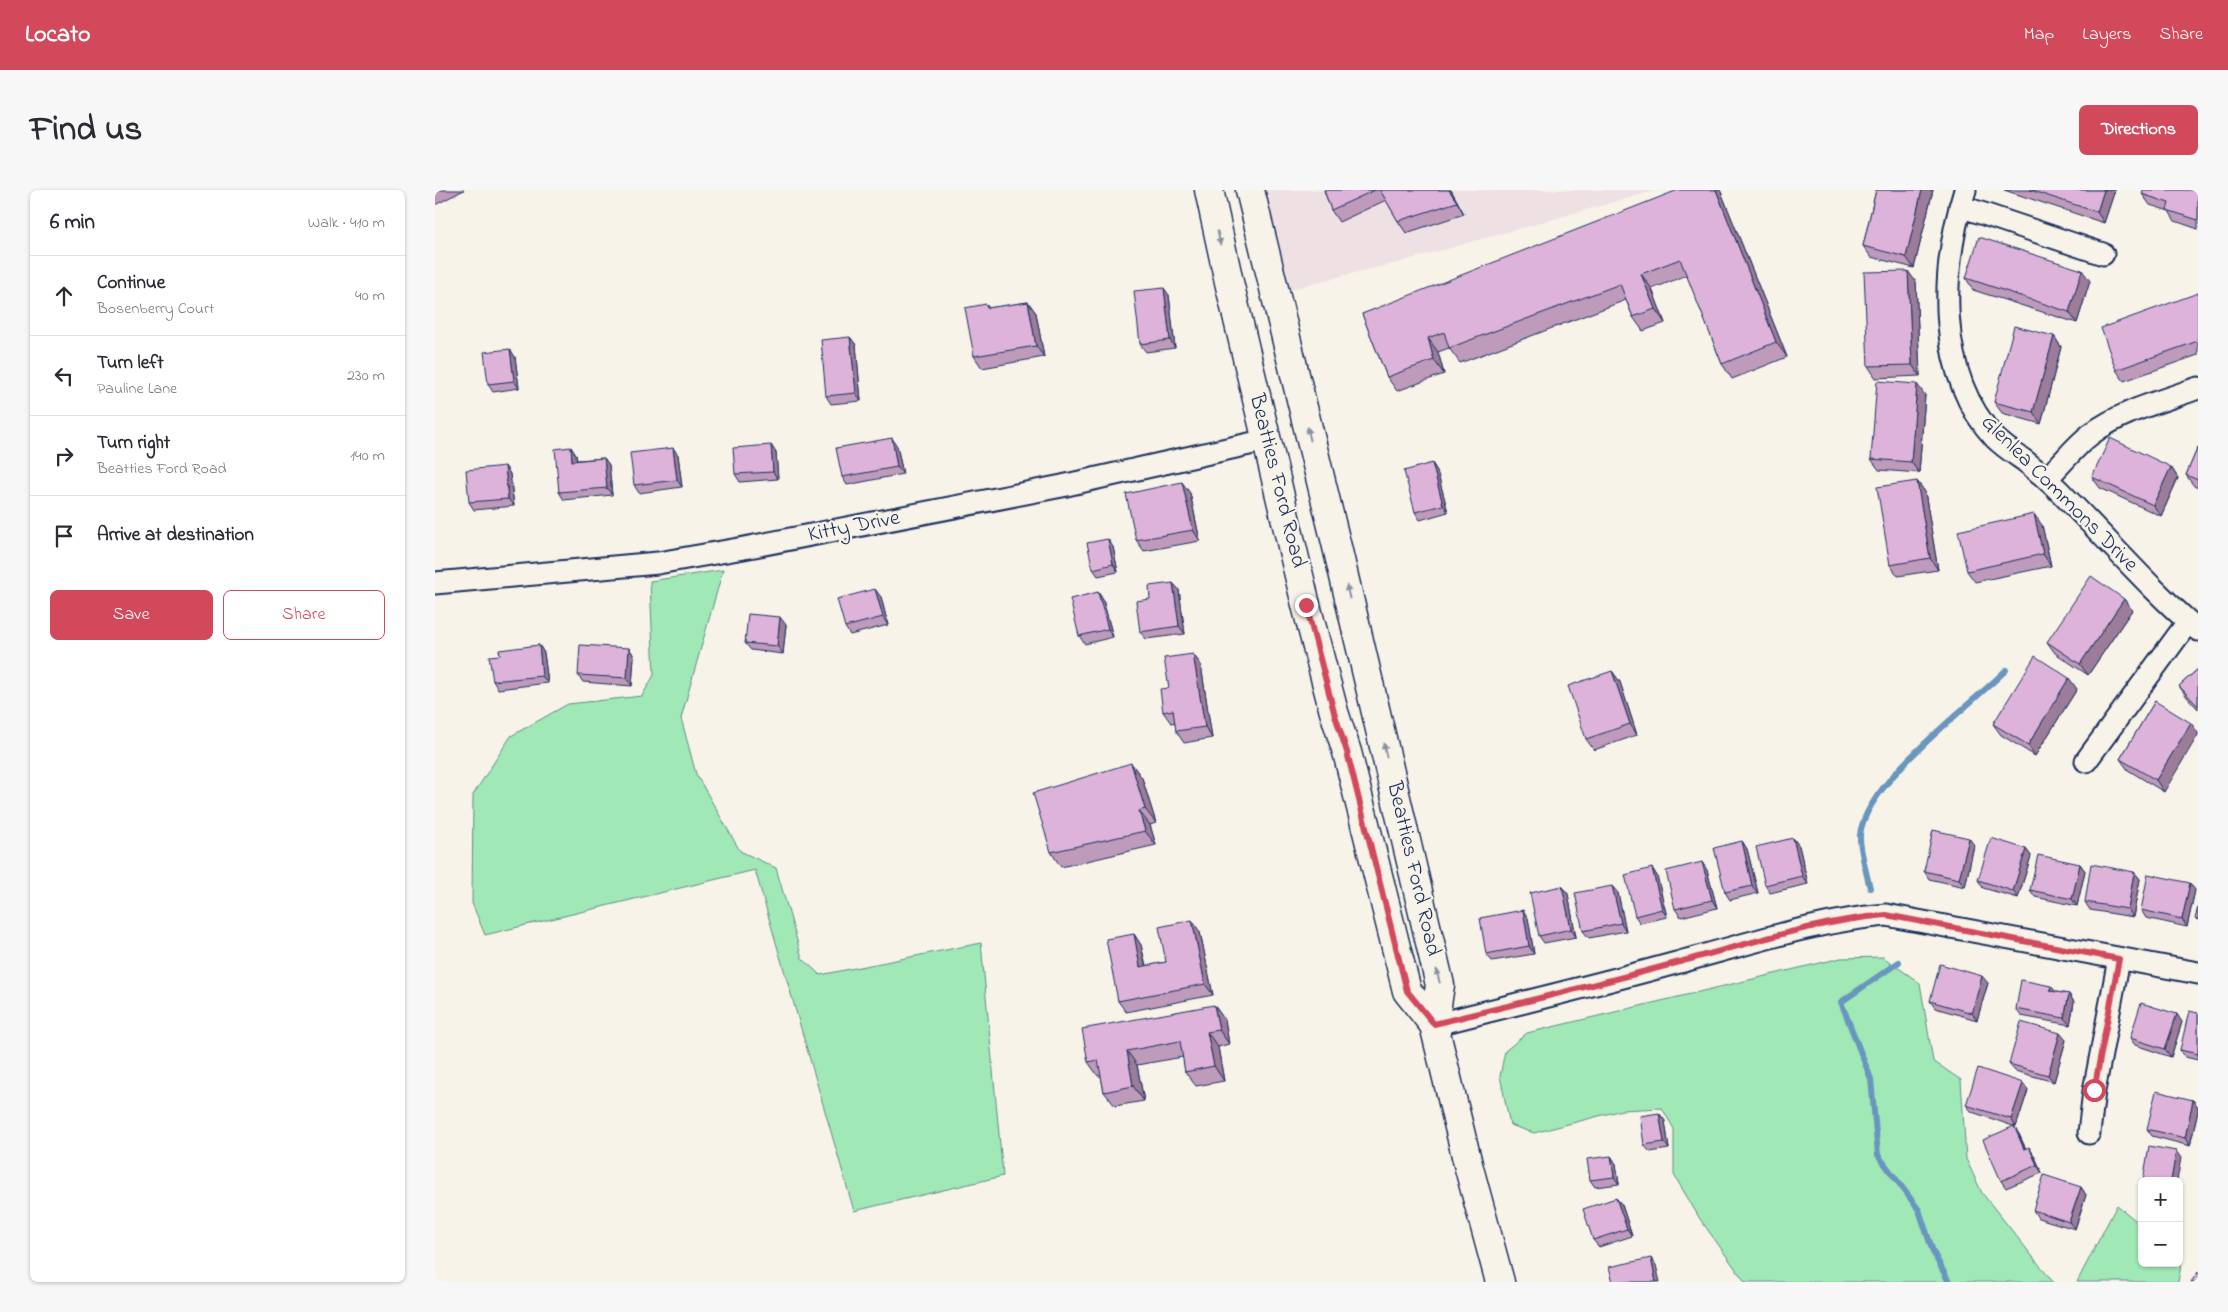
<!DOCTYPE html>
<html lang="en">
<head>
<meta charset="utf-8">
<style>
  :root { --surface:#fff; --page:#f7f7f7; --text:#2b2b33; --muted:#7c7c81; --line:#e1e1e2; --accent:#d1495b }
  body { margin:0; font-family:"Indie Flower",sans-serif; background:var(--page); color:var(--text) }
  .controls { position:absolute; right:15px; bottom:15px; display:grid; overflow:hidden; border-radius:8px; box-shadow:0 1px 4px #0004 }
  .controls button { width:45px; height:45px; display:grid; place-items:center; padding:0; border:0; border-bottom:1px solid var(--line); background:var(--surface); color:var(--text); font:25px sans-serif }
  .stop { position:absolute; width:15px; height:15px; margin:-11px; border:4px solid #d1495b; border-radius:50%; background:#fff }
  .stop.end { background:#d1495b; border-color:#fff; box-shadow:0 1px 5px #0008 }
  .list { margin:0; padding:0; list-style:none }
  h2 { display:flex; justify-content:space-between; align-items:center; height:65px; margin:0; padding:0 20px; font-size:21px }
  h2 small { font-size:16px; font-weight:400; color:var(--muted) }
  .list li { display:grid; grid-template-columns:32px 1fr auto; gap:15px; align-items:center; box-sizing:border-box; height:80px; padding:0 20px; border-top:1px solid var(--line) }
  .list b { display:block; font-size:19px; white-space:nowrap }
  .list p { margin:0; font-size:16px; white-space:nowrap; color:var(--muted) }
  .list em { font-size:16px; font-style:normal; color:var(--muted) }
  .actions { display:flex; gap:10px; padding:15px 20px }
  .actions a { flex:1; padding:11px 0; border:1px solid var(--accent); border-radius:8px; text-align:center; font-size:18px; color:var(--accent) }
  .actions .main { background:var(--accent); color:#fff }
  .icon { flex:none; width:28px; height:28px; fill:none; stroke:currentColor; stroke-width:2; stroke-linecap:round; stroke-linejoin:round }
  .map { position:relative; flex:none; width:1763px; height:1092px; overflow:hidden; border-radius:8px }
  header { display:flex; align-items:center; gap:30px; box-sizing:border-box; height:70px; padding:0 25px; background:var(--accent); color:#fff }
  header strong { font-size:24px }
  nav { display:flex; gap:28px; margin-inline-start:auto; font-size:18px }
  .intro { display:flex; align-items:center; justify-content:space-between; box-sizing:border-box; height:120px; padding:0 30px }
  h1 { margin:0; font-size:35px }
  .button { padding:12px 22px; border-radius:8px; background:var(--accent); color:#fff; font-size:18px; font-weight:700 }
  main { display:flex; gap:30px; padding:0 30px }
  aside { flex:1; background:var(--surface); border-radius:8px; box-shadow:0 1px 4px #0004 }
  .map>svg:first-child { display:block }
  .built { fill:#efe0e4 }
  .green { fill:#a0e8b5; stroke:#5e8c8a }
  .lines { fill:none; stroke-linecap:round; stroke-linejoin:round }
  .stream { stroke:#6996be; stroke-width:6 }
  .minor-casing { stroke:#1b2f5e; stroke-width:25 }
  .secondary-casing { stroke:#1b2f5e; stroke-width:31 }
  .minor { stroke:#f7f3e8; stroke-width:21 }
  .secondary { stroke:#f7f3e8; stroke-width:28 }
  .wall { fill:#be9abb; stroke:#1b2f5e }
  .shaded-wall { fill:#9b7d99; stroke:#1b2f5e }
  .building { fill:#ddb3da; stroke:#1b2f5e }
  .oneway { fill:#8991a3 }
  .route { stroke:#d1495b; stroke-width:6 }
  .labels { text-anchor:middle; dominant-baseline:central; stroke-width:4.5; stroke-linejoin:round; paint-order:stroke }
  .street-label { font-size:22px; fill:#1b2f5e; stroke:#f7f3e8 }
</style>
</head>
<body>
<header>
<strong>Locato</strong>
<nav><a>Map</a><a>Layers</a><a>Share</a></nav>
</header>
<div class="intro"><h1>Find us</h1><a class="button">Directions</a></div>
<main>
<aside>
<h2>6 min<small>Walk · 410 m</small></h2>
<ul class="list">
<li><svg class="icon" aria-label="ahead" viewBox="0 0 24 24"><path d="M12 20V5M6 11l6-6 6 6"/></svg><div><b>Continue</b><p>Bosenberry Court</p></div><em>40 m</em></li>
<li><svg class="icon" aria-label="left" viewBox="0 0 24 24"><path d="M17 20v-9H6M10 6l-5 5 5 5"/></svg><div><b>Turn left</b><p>Pauline Lane</p></div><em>230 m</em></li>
<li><svg class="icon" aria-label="right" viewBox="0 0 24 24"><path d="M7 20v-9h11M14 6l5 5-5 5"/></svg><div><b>Turn right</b><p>Beatties Ford Road</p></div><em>140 m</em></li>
<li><svg class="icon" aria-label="arrive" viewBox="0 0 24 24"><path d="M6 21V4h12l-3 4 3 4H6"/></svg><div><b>Arrive at destination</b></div></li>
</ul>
<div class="actions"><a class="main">Save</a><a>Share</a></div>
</aside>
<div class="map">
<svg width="1763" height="1092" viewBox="0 0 1763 1092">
  <rect width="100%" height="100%" fill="#f7f3e8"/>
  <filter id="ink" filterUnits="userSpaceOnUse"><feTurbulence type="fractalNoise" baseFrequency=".02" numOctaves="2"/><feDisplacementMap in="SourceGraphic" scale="10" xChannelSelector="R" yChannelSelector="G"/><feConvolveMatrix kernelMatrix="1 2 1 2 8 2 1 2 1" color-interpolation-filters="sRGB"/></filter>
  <g filter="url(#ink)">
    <!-- built -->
    <path class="built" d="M831 0H1222L965 72 881 92 855 100Z"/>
    <!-- green -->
    <path class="green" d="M288 380 246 528 261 584 305 661 341 678 367 768 385 785 546 753 568 986 419 1021 320 680 50 745 37 713 38 605 76 546 133 514 207 506 219 485 215 391Z
      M1448 767 1485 793 1498 871 1526 890 1531 969 1547 1003 1618 1092H1310L1265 1029 1239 985V939L1227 918 1187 920 1099 943 1075 935 1065 886 1070 861 1092 843 1406 768Z
      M1682 1015 1707 1036V1073H1744V1068L1747 1070 1743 1092H1642Z"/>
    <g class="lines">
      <!-- stream -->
      <path class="stream" d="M1435 698C1432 685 1424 657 1425 645 1430 593 1534 517 1571 480
        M1464 772 1406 812 1436 889 1443 965 1484 1020 1498 1062 1514 1092"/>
      <!-- minor casing -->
      <g class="minor-casing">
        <path id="minor" d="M1530 0C1506 78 1500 184 1560 248 1569 257 1580 264 1590 271 1605 283 1619 295 1632 309 1676 353 1716 400 1763 440
          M1525 16 1668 64
          M1612 288C1627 274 1640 256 1656 244 1687 221 1727 211 1763 198
          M0 393 223 373 309 358 627 296 832 250
          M1651 571 1753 432
          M999 835C1080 814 1161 795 1241 773 1310 755 1380 731 1451 725L1763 783
          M1654 943 1659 901 1684 769"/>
      </g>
      <!-- secondary casing -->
      <g class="secondary-casing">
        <path id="secondary" d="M774 0 794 92 871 415 899 522 912 562 972 801 999 835
          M815 0 903 361 1005 795 999 835 1034 978 1065 1092"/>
      </g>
      <!-- minor -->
      <use href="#minor" class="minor"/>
      <!-- secondary -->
      <use href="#secondary" class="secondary"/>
    </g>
    <!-- wall -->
    <path class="wall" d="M0 0H29L0 15Z
      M889 0H1016L1029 24 971 43 963 31 951 10 904 32 896 20Z
      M1441 0H1498L1479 78 1436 67 1428 56Z
      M1569 0H1680L1669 33Z
      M1763 0V39L1740 31 1734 21 1715 15 1707 4Z
      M1286 2 1352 167 1297 189 1287 174 1252 85 1217 99 1230 133 1208 141 1198 127 1191 110 1025 173 1014 158 1003 162 1009 184 962 201 952 187 927 124Z
      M1531 88 1655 91 1642 133 1538 100Z
      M1481 92 1485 186 1441 188 1433 176Z
      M1763 103V165L1689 191 1681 180Z
      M734 105 740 158 711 162 705 154Z
      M593 112 601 123 609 167 547 178 539 166 551 114 554 118Z
      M1619 146 1626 157 1606 234 1567 223 1559 212Z
      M415 147 421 155 426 211 396 214 391 206Z
      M75 159 80 167 84 198 58 202 53 194Z
      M1490 205 1484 283 1444 280 1436 269Z
      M336 255 341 263 343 289 305 292 300 284Z
      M462 256 468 284 412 295 407 287Z
      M1763 257V298L1759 296 1751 285Z
      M238 258 243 265 247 297 204 303 199 295Z
      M141 265 142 270 169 268 174 275 177 305 129 310 124 302Z
      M997 273 1002 281 1013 322 985 330 980 322Z
      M70 276 75 284 79 316 39 320 34 312Z
      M1736 277 1743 288 1726 326 1665 298 1657 287Z
      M1482 291 1490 302 1503 380 1463 386 1455 375Z
      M755 303 765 351 709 361 701 350Z
      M1607 335 1616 376 1540 392 1532 381Z
      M678 357 683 382 663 386 658 379Z
      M738 393 744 400 750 444 711 449 705 442 715 409Z
      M663 402 668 410 678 447 650 454 644 446Z
      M446 407 453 435 415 445 410 437Z
      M1689 409 1697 420 1653 485 1620 463 1612 452Z
      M351 435 348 464 316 460 310 453Z
      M104 455 109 463 113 493 63 499 58 491 65 465Z
      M194 458 199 466 197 496 148 492 143 485Z
      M758 464 766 475 777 548 749 553 741 541 740 532 736 533 728 522 734 498Z
      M1763 479V519L1752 507 1744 496Z
      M1177 481 1185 492 1202 545 1159 560 1151 549Z
      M1642 499 1600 566 1566 545 1558 534Z
      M1720 511 1729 602 1693 580 1685 569Z
      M696 573 707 588 721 633 715 635 721 655 626 677 616 662Z
      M1358 648 1364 656 1373 694 1335 703 1330 695Z
      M1307 651 1312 659 1323 703 1295 710 1290 702Z
      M1539 655 1530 697 1494 689 1489 681Z
      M1591 659 1596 666 1583 708 1548 698 1543 690Z
      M1645 674 1650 681 1642 716 1600 707 1595 700Z
      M1217 678 1222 686 1232 727 1205 733 1200 726Z
      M1272 680 1282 718 1246 727 1240 719Z
      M1699 682 1705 689 1698 727 1655 720 1650 712Z
      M1127 696 1133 704 1141 747 1109 753 1104 746Z
      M1760 700 1752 737 1711 728 1706 720Z
      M1183 703 1191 741 1154 748 1148 741Z
      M1093 728 1099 764 1057 771 1051 764Z
      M765 742 778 805 691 822 683 811 699 744 706 755 711 776 731 772Z
      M1553 793 1542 830 1500 818 1495 811Z
      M1621 802 1634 804 1639 812 1635 835 1586 826 1581 819Z
      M1763 823V870L1750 867 1745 860Z
      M790 830 794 854 783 857 789 891 761 896 750 882 748 867 702 875 709 911 680 916 669 902 666 886H663L653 872Z
      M1747 832 1736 867 1700 855 1695 848Z
      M1631 850 1619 892 1580 881 1574 874Z
      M1588 893 1593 900 1581 937 1537 922 1531 915Z
      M1758 910 1763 917V921L1755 956 1717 946 1712 939Z
      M1224 923 1230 931 1234 959 1215 962 1209 955Z
      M1584 944 1591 959 1599 965 1607 983 1571 998 1566 991Z
      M1176 966 1181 974 1184 994 1160 997 1155 990Z
      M1646 997 1651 1005 1640 1039 1603 1028 1598 1020Z
      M1181 1008 1187 1015 1197 1046 1164 1057 1158 1050Z"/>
    <!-- shaded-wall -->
    <path class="shaded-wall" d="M1014 0H1016L1029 24 1022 12Z
      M1281 0H1285L1286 2 1352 167 1341 152Z
      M1487 0H1498L1479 78 1471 67Z
      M1669 0H1680L1669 33 1662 22Z
      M1647 80 1655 91 1642 133 1634 122Z
      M1473 81 1481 92 1485 186 1477 175Z
      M1206 84 1217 99 1230 133 1220 119Z
      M729 98 734 105 740 158 735 150Z
      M593 112 601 123 609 167 601 156Z
      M1619 146 1626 157 1606 234 1598 222Z
      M415 147 421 155 426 211 421 203Z
      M993 148 1003 162 1009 184 999 170Z
      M75 159 80 167 84 198 79 191Z
      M1482 194 1490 205 1484 283 1476 272Z
      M457 248 462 256 468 284 462 277Z
      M336 255 341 263 343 289 338 282Z
      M136 257 141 265 143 278 137 271Z
      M238 258 243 265 247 297 242 290Z
      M169 268 174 275 177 305 172 298Z
      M997 273 1002 281 1013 322 1008 315Z
      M70 276 75 284 79 316 73 309Z
      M1736 277 1743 288 1726 326 1718 315Z
      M1482 291 1490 302 1503 380 1495 368Z
      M747 292 755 303 765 351 758 340Z
      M1599 324 1607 335 1616 376 1608 364Z
      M673 349 678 357 683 382 678 374Z
      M738 393 744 400 750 444 744 436Z
      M440 399 446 407 453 435 448 427Z
      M663 402 668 410 678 447 673 439Z
      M1689 409 1697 420 1653 485 1645 474Z
      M345 427 351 435 348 464 342 456Z
      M104 455 109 463 113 493 107 486Z
      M194 458 199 466 197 496 192 488Z
      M758 464 766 475 777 548 770 537Z
      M1177 481 1185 492 1202 545 1195 534Z
      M1634 488 1642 499 1600 566 1593 555Z
      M1756 533 1763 543V545L1729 602 1721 590Z
      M696 573 707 588 721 633 710 619Z
      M704 621 715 635 721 655 710 641Z
      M1358 648 1364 656 1373 694 1367 686Z
      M1534 648 1539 655 1530 697 1524 689Z
      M1307 651 1312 659 1323 703 1317 696Z
      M1591 659 1596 666 1583 708 1578 701Z
      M1267 672 1272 680 1282 718 1277 710Z
      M1645 674 1650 681 1642 716 1637 709Z
      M1217 678 1222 686 1232 727 1227 719Z
      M1699 682 1705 689 1698 727 1693 719Z
      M1755 693 1760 700 1752 737 1747 729Z
      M1127 696 1133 704 1141 747 1136 739Z
      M1177 696 1183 703 1191 741 1186 733Z
      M1088 720 1093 728 1099 764 1094 756Z
      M757 730 765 742 778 805 770 794Z
      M699 744 706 755 713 788 705 777Z
      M1547 786 1553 793 1542 830 1537 823Z
      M1616 796 1622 803 1615 801Z
      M1634 804 1639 812 1635 835 1629 828Z
      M779 815 790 830 794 854 784 840Z
      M1742 824 1747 832 1736 867 1730 859Z
      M772 842 783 857 789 891 779 876Z
      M1625 843 1631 850 1619 892 1613 885Z
      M692 861 702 875 709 911 698 896Z
      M1588 893 1593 900 1581 937 1576 929Z
      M1758 910 1763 917V921L1755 956 1750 948Z
      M1224 923 1230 931 1234 959 1229 952Z
      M1579 936 1584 944 1594 967 1589 959Z
      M1594 957 1599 965 1607 983 1602 975Z
      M1741 961 1746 968 1742 991H1736Z
      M1176 966 1181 974 1184 994 1179 987Z
      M1646 997 1651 1005 1640 1039 1634 1032Z
      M1181 1008 1187 1015 1197 1046 1192 1039Z
      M1216 1068 1221 1075 1225 1092H1221Z"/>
    <!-- building -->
    <path class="building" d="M889 0H940L896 20Z
      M945 0H1014L1022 12 963 31Z
      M1243 0H1281L1341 152 1287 174 1245 69 1206 84 1220 119 1198 127 1185 94 1014 158 1009 142 993 148 999 170 952 187 927 124Z
      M1441 0H1487L1471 67 1428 56Z
      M1595 0H1669L1662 22Z
      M1708 0H1763V30L1732 20 1734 13 1707 4Z
      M1544 47 1647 80 1634 122 1531 88Z
      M1473 81 1477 175 1433 176 1429 82Z
      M729 98 735 150 705 154 699 101Z
      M1763 103V151L1681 180 1666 138Z
      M593 112 601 156 539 166 530 118 551 114 552 118Z
      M1579 136 1619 146 1598 222 1559 212Z
      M415 147 421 203 391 206 386 150Z
      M75 159 79 191 53 194 49 162Z
      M1442 191 1482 194 1476 272 1436 269Z
      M457 248 462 277 407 287 401 258Z
      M1675 248 1736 277 1718 315 1657 287Z
      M336 255 338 282 300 284 298 258Z
      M136 257 137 271 169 268 172 298 124 302 120 259Z
      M1763 257V290L1751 285Z
      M238 258 242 290 199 295 195 263Z
      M997 273 1008 315 980 322 969 281Z
      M70 276 73 309 34 312 31 280Z
      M1482 291 1495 368 1455 375 1442 297Z
      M747 292 758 340 701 350 691 304Z
      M1599 324 1608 364 1532 381 1523 341Z
      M673 349 678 374 658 379 652 353Z
      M1656 386 1689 409 1645 474 1612 452Z
      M738 393 744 436 705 442 701 411 715 409 714 396Z
      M440 399 448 427 410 437 402 409Z
      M663 402 673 439 644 446 635 409Z
      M313 424 345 427 342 456 310 453Z
      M104 455 107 486 58 491 54 466 65 465 64 460Z
      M145 455 194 458 192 488 143 485Z
      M758 464 770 537 741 541 738 520 728 522 725 499 734 498 729 468Z
      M1600 466 1634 488 1593 555 1558 534Z
      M1763 479V516L1744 496Z
      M1177 481 1195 534 1151 549 1133 496Z
      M1720 511 1756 533 1721 590 1685 569Z
      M696 573 710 619 704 621 710 641 616 662 598 603Z
      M1498 640 1534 648 1524 689 1489 681Z
      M1358 648 1367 686 1330 695 1321 657Z
      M1556 648 1591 659 1578 701 1543 690Z
      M1307 651 1317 696 1290 702 1279 658Z
      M1603 665 1645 674 1637 709 1595 700Z
      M1267 672 1277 710 1240 719 1231 681Z
      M1656 674 1699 682 1693 719 1650 712Z
      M1217 678 1227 719 1200 726 1190 685Z
      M1713 684 1755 693 1747 729 1706 720Z
      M1127 696 1136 739 1104 746 1095 703Z
      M1177 696 1186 733 1148 741 1140 703Z
      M1763 717V730L1760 729Z
      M1088 720 1094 756 1051 764 1045 728Z
      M757 730 770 794 683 811 671 749 699 744 705 777 731 772 724 737Z
      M1505 774 1547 786 1537 823 1495 811Z
      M1586 790 1616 796 1615 801 1634 804 1629 828 1581 819Z
      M1706 813 1742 824 1730 859 1695 848Z
      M779 815 784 840 772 842 779 876 750 882 745 851 692 861 698 896 669 902 663 870 653 872 647 839Z
      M1754 821 1763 823V864L1745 860Z
      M1586 832 1625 843 1613 885 1574 874Z
      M1543 878 1588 893 1576 929 1531 915Z
      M1721 901 1758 910 1750 948 1712 939Z
      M1224 923 1229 952 1209 955 1205 926Z
      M1579 936 1589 959 1594 957 1602 975 1566 991 1548 950Z
      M1714 956 1741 961 1736 991H1708Z
      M1176 966 1179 987 1155 990 1152 969Z
      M1609 985 1646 997 1634 1032 1598 1020Z
      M1181 1008 1192 1039 1158 1050 1148 1019Z
      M1216 1068 1221 1092H1178L1174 1077Z
      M1763 1082V1092H1756Z"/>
    <!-- one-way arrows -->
    <defs><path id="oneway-solid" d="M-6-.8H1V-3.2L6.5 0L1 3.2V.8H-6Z" transform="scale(1.25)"/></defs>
    <g class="oneway">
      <use href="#oneway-solid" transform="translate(784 48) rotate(78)"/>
      <use href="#oneway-solid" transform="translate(874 244) rotate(-103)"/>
      <use href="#oneway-solid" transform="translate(913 402) rotate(-103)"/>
      <use href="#oneway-solid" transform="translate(950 560) rotate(-102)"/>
      <use href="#oneway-solid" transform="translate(1003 786) rotate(-104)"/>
    </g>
  </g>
  <g class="lines" filter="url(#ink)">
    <!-- route -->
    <path class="route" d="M871 415 899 522 912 562 972 801 999 834C1080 814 1161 795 1241 773 1310 755 1380 731 1451 725L1684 769 1659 900"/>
  </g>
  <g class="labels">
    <!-- street labels -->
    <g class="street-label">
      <text transform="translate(842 291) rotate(76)">Beatties Ford Road</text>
      <text transform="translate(1624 304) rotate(45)">Glenlea Commons Drive</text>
      <text transform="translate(419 337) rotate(-11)">Kitty Drive</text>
      <text transform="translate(978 679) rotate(77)">Beatties Ford Road</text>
    </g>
  </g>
</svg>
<div class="controls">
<button>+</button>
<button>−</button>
</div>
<div class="stop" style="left:1659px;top:900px"></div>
<div class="stop end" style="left:871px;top:415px"></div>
</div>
</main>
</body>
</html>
